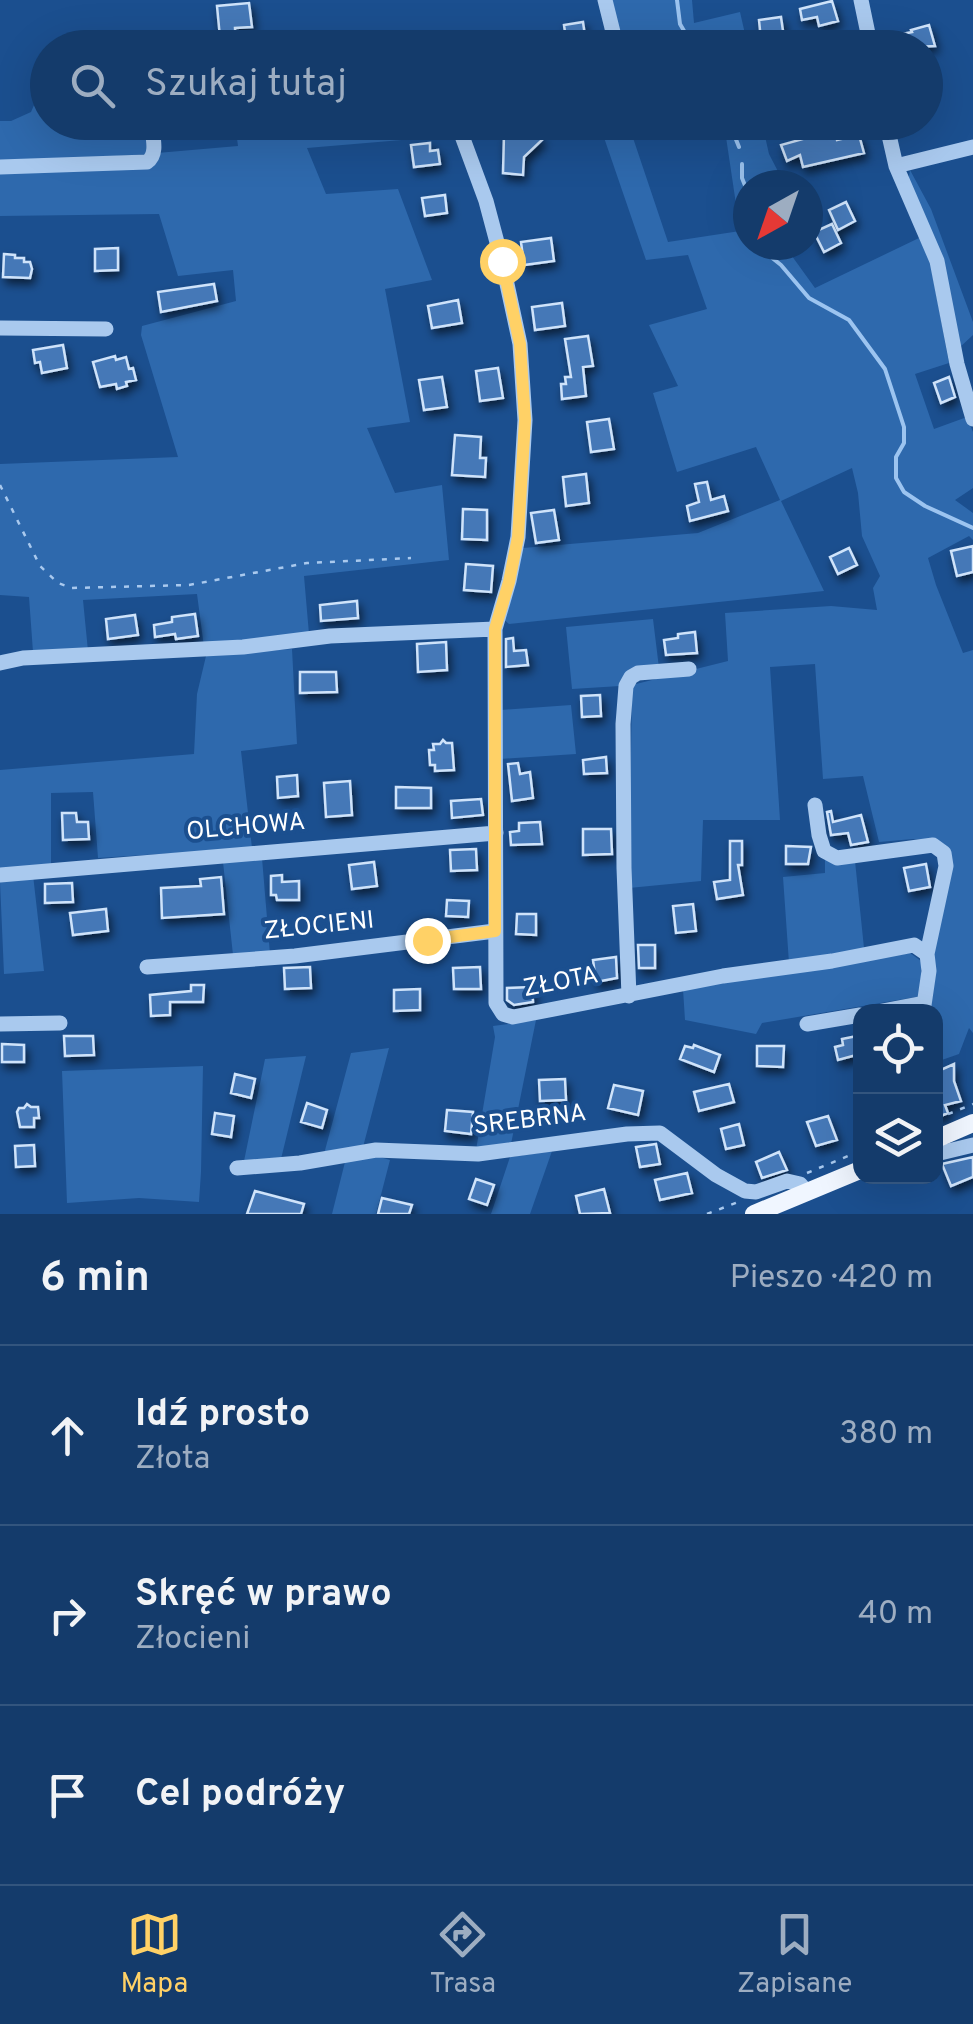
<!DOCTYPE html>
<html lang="pl">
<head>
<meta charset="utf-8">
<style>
  :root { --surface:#143b6b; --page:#1d4271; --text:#f1f3f6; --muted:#9dadc1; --line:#33557e; --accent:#ffd166 }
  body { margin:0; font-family:Overpass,sans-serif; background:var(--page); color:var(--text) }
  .controls { position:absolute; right:30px; bottom:30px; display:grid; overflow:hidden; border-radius:20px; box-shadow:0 10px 40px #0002 }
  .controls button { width:90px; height:90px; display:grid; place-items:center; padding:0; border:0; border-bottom:2px solid var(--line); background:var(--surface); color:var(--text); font:50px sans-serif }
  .compass { position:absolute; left:733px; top:170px; width:90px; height:90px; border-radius:50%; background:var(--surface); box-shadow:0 10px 40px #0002; rotate:220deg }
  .stop { position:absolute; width:30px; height:30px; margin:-22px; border:8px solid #ffd166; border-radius:50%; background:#fff }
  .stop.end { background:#ffd166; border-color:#fff; box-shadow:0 2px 10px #0008 }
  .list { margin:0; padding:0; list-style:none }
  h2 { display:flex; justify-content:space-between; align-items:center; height:130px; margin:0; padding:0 40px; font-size:42px }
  h2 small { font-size:32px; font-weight:400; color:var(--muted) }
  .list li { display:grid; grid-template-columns:65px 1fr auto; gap:30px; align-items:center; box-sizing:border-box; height:180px; padding:0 40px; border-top:2px solid var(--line) }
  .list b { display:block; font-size:38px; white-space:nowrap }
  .list p { margin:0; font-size:32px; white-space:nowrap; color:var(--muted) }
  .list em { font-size:32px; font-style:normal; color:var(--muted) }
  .icon { flex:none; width:55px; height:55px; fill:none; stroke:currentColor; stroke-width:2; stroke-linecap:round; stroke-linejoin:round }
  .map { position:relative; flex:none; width:973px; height:1214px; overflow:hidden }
  .search { position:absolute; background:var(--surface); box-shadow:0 10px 40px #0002; left:30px; right:30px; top:30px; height:110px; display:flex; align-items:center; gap:25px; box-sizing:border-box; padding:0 35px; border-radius:55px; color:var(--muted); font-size:38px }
  .sheet { height:670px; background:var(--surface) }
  nav { display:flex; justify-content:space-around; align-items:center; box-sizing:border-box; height:140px; border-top:2px solid var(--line); background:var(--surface); font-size:28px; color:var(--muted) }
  nav a { display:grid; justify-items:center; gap:5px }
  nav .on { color:var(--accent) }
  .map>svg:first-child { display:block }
  .green { fill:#2e69ad }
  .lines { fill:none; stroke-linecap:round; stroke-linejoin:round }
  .stream { stroke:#9cc4f0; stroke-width:4 }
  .building { fill:#4478b7; stroke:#cfe3fa; stroke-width:2.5; filter:url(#shadow) }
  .path { stroke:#a9c9ee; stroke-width:2.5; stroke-dasharray:5 8; stroke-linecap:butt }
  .minor { stroke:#a9c9ee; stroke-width:15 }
  .major { stroke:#f0f6ff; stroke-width:18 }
  .route { stroke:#ffd166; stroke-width:12 }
  .labels { text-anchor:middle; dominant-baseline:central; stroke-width:8; stroke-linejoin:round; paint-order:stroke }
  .street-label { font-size:25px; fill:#fff; stroke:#1b4f8f }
</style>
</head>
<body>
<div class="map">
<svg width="973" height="1214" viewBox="0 0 973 1214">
  <defs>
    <filter id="shadow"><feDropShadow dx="3" dy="5.5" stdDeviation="5" flood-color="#0009"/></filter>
  </defs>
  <rect width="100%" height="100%" fill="#1b4f8f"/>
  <!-- green -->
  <path class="green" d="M612 0H692L694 23 740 12 748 47H678L671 34 642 47H621Z
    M47 75 48 122 147 123 150 154 0 163V121H11L31 112Z
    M718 122 762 123 769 154 785 185H748V245H784L815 288 919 238 930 261 949 363 915 374 934 429 967 417 973 432V488L955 500 973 513V540L969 536 928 558 936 585 963 653 973 650V1033L969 1028 959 1054 936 1062V1012L928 1011 931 952 952 862 935 841 913 839 879 842 863 776 823 779 815 664 770 667 780 820H703L701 881 629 888 632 685 728 661 725 613 831 606 877 610 873 588 880 576 862 536 858 493 852 468 781 501 824 591 509 624 502 618 523 548 698 533 780 500 756 447 677 472 653 393 678 386 649 325 707 309 688 255 646 260 599 123H628L668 242 740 231 726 137Z
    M235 123H451L449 136 307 148 326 194 398 189 432 280 385 289 410 422 367 428 395 493 442 485 449 560 304 576 309 634 204 647 197 594 83 600 88 651 33 652 29 597 0 595V464L178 457 141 335 142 326 236 301 233 270 178 276 159 214 0 216V172L157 153 238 146Z
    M910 170 931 209 973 322V335L959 348 908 183Z
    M653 619 659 668 620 686 572 689 566 627Z
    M292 649 297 744 241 751 252 848 98 858 93 792 51 793V865L0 870V770L194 754 197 694 206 656Z
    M571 705 576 754 500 759 501 710Z
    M262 858 270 954 233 955 223 862Z
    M825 860 855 861 864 948 789 963 783 877 825 873Z
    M33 875 44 971 4 974 0 882Z
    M910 953 921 961 922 996 762 1023 756 1034 685 1020 683 989Z
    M536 1020 511 1144 476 1150 495 1037 493 1026Z
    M389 1048 363 1147 324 1154 351 1053Z
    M306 1056 281 1159 244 1161 265 1059Z
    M203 1066 201 1172 199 1202 139 1198 67 1203 62 1071Z
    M552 1151 530 1214H491L510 1157Z
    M373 1155 390 1160 376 1214H332L345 1162Z"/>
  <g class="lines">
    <!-- stream -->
    <path class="stream" d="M677 0 680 24 694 48
      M729 122 739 147
      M742 164V178L748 193
      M759 245 761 249 781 265 809 298 849 320 885 369 904 427V443L896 457V478L904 492 925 506 973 528"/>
  </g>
  <!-- building -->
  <path class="building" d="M832 1 838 21 819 26 817 17 802 20 800 9Z
    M249 3 252 27 235 28 236 46 221 48 217 6Z
    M781 17 784 38 761 40 759 20Z
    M583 22 586 43 567 46 564 25Z
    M929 25 935 46 894 48 892 36 912 32 911 30Z
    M515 122H524L542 140 524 157 523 175 503 173 504 134Z
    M835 130 837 140 859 135 864 153 803 167 800 155 787 161 781 145Z
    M430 143V151L438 150 440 164 414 167 411 145Z
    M445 195 447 213 425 216 422 198Z
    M846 202 855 221 838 230 829 210Z
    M832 224 841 243 824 252 814 232Z
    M551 238 554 261 524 265 521 242Z
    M118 248V270L95 271V249Z
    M4 254 15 255V258H24V262H30L32 269 30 278 3 277Z
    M214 284 217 301 161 312 158 292Z
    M458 300 462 323 432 328 428 306Z
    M562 303 565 326 535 330 532 307Z
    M588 336 593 366 583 367 586 396 562 399 561 384H566L565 377H571L565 339Z
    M63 345 67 368 42 373 40 362 35 363 33 350Z
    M115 356 116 360 126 357 129 369 133 368 136 380 126 382 127 386 117 389 116 384 100 387 93 362Z
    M498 368 503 398 480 401 476 371Z
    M442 377 447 407 424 410 419 380Z
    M949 377 955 397 941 403 934 383Z
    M609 419 614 449 591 452 587 422Z
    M455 435 481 437 480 458H486L485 477 452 475Z
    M586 474 589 503 566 506 563 477Z
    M707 482 711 500 724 496 728 511 690 521 687 506 699 502 695 484Z
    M463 509 487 510V540L462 539Z
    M554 510 559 540 536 543 531 513Z
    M973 546V572L957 576 951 551Z
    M849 548 857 565 838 574 830 557Z
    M466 564 493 566 491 592 464 590Z
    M357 601 358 618 321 621 320 605Z
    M195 614 198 636 176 639 175 634 155 637 154 625 172 622V617Z
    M135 615 138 635 108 639 106 619Z
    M695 632 697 653 666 655 664 640 678 638V634Z
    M513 638 514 651 526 650 528 665 506 667V639Z
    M446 642 447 670 418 672 417 644Z
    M300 672H336L337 692 300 693Z
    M600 695 601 716 582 717 581 696Z
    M443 740 446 743H452L454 770 435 771V765H430L429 750H434L433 744H440Z
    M606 757 607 773 584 774 583 760Z
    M518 763 520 774 530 772 533 798 512 801 508 764Z
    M297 775 298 796 278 798 277 777Z
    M350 781 352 815 326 817 324 783Z
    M396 787 431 788V808H396Z
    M481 799 483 815 452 818 451 801Z
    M831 811 833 822 861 815 868 842 851 845 848 833 831 835 827 812Z
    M62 813H76L77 822H88L89 839 63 840Z
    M540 822 542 844 511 845 510 832 519 831V823Z
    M583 829H611L612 854 583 855Z
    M730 841H742V865H738L743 895 717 899 714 882 730 880Z
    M786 846 811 847 808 864H786Z
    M476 849 477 870 451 871 450 850Z
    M374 862 377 886 352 889 349 865Z
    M926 864 930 887 909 891 904 868Z
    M282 875V882L299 881V900H277L276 895H271V876Z
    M221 877 224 914 162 918 161 888 201 886 200 879Z
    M72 883 73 902 45 903V884Z
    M447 900 469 901 468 917 446 916Z
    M693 904 696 931 676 933 673 906Z
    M106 909 108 931 73 935 70 913Z
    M517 914H536V935L516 934Z
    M638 945H655V968H639Z
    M616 957 617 978 596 982 593 960Z
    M310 967 311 988 285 989 284 968Z
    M480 967 481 989H454L453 968Z
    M191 985H204L203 1002H170V1015L151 1016 150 995 191 991Z
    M532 987 533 1002 514 1005 507 1000V988Z
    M420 989V1010L394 1011V990Z
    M64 1036H93L94 1055 65 1056Z
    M857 1036 860 1054 838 1060 835 1047 843 1045 842 1039Z
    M2 1044 24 1045V1062H2Z
    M694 1045 720 1055 714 1072 680 1059 685 1046 693 1048Z
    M757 1046H784L783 1067 757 1066Z
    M954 1064V1081L961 1101 945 1105 948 1113 936 1118V1072Z
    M235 1074 255 1079 251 1098 231 1093Z
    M565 1079 566 1100 540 1101 539 1080Z
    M729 1084 734 1102 699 1111 694 1092Z
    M614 1085 643 1091 638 1115 608 1108Z
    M307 1103 327 1110 322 1128 301 1122Z
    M27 1104 31 1107H38L39 1118H34V1127H20L17 1112 19 1108H24Z
    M447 1110 473 1112 471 1134 445 1131Z
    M215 1113 234 1116 231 1137 212 1134Z
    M828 1116 837 1140 816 1146 807 1122Z
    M739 1124 744 1145 726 1149 721 1129Z
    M656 1144 660 1164 640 1167 636 1147Z
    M34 1145 35 1166 16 1167 15 1146Z
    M779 1152 787 1170 762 1178 756 1162Z
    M973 1157V1177L951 1186 942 1164Z
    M687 1173 692 1193 660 1200 655 1180Z
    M476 1179 494 1185 487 1205 469 1199Z
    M604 1189 610 1213 580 1214 576 1196Z
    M255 1191 304 1204 301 1214H247Z
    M382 1198 412 1205 409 1214H378Z"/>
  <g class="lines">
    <!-- path -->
    <path class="path" d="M0 485 40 566 58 583 72 588 189 585 307 563 411 558
      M936 1119 973 1104
      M807 1173 860 1151
      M707 1214 738 1202"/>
    <!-- minor -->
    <path class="minor" d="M605 0 615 40 613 48
      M861 0 871 48
      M460 122 462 136 486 201 502 261 520 344 525 420 518 537 509 581 495 629 496 1003 503 1014 513 1017 723 976 832 961 914 945 927 954
      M886 122 896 166 937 261 957 364 973 419
      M896 166 973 147
      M0 167 147 162C159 154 152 135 151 122
      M0 328 106 329
      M0 663 23 658 243 647 330 636 495 629
      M815 805 819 835 824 851 837 858 933 845 944 853 946 866 927 954 929 971 923 1012
      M0 875 496 833
      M147 967 295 956 495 931
      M629 996 624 868 623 724 626 686 631 677 638 673 689 669
      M877 1012 924 1003
      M0 1024 60 1023
      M807 1024 860 1015
      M936 1154 973 1145
      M237 1168 300 1163 376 1150 478 1154 627 1134 660 1133 716 1175 745 1191 756 1192 787 1181 800 1184 807 1192"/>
    <!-- major -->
    <path class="major" d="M936 1139 973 1123
      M754 1214 860 1170"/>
  </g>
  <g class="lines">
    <!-- route -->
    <path class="route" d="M427 940 495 931V629L509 582 518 537 525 420 520 344 502 261"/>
  </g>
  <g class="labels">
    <!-- street labels -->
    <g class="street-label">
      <text transform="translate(246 828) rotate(-5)">OLCHOWA</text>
      <text transform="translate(319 927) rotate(-6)">ZŁOCIENI</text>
      <text transform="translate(561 983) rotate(-11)">ZŁOTA</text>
      <text transform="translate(530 1121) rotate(-7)">SREBRNA</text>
    </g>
  </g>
</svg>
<div class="controls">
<button><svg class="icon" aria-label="locate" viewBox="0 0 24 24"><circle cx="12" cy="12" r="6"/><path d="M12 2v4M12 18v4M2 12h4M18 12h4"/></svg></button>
<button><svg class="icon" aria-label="layers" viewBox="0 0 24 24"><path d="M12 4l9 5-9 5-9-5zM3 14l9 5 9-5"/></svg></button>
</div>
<svg class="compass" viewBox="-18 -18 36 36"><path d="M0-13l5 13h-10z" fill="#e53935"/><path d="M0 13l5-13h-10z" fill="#9dadc1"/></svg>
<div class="stop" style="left:502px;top:261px"></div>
<div class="stop end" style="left:427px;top:940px"></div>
<div class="search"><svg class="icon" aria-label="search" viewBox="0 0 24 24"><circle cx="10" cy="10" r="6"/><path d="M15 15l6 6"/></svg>Szukaj tutaj</div>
</div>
<section class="sheet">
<h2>6 min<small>Pieszo · 420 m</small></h2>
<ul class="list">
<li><svg class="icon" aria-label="ahead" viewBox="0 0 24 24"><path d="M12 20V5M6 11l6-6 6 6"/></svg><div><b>Idź prosto</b><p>Złota</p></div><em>380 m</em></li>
<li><svg class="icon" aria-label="right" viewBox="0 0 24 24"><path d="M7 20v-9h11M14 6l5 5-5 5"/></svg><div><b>Skręć w prawo</b><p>Złocieni</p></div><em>40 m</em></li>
<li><svg class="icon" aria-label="arrive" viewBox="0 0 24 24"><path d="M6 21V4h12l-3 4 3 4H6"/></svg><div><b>Cel podróży</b></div></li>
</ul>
</section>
<nav>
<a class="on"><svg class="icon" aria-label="map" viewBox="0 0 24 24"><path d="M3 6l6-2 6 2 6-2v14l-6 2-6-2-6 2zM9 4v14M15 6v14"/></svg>Mapa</a>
<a><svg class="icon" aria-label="directions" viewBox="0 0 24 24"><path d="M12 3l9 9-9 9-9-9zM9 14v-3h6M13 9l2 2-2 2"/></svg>Trasa</a>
<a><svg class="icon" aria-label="saved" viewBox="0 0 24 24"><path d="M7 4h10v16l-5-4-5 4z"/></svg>Zapisane</a>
</nav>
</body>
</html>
